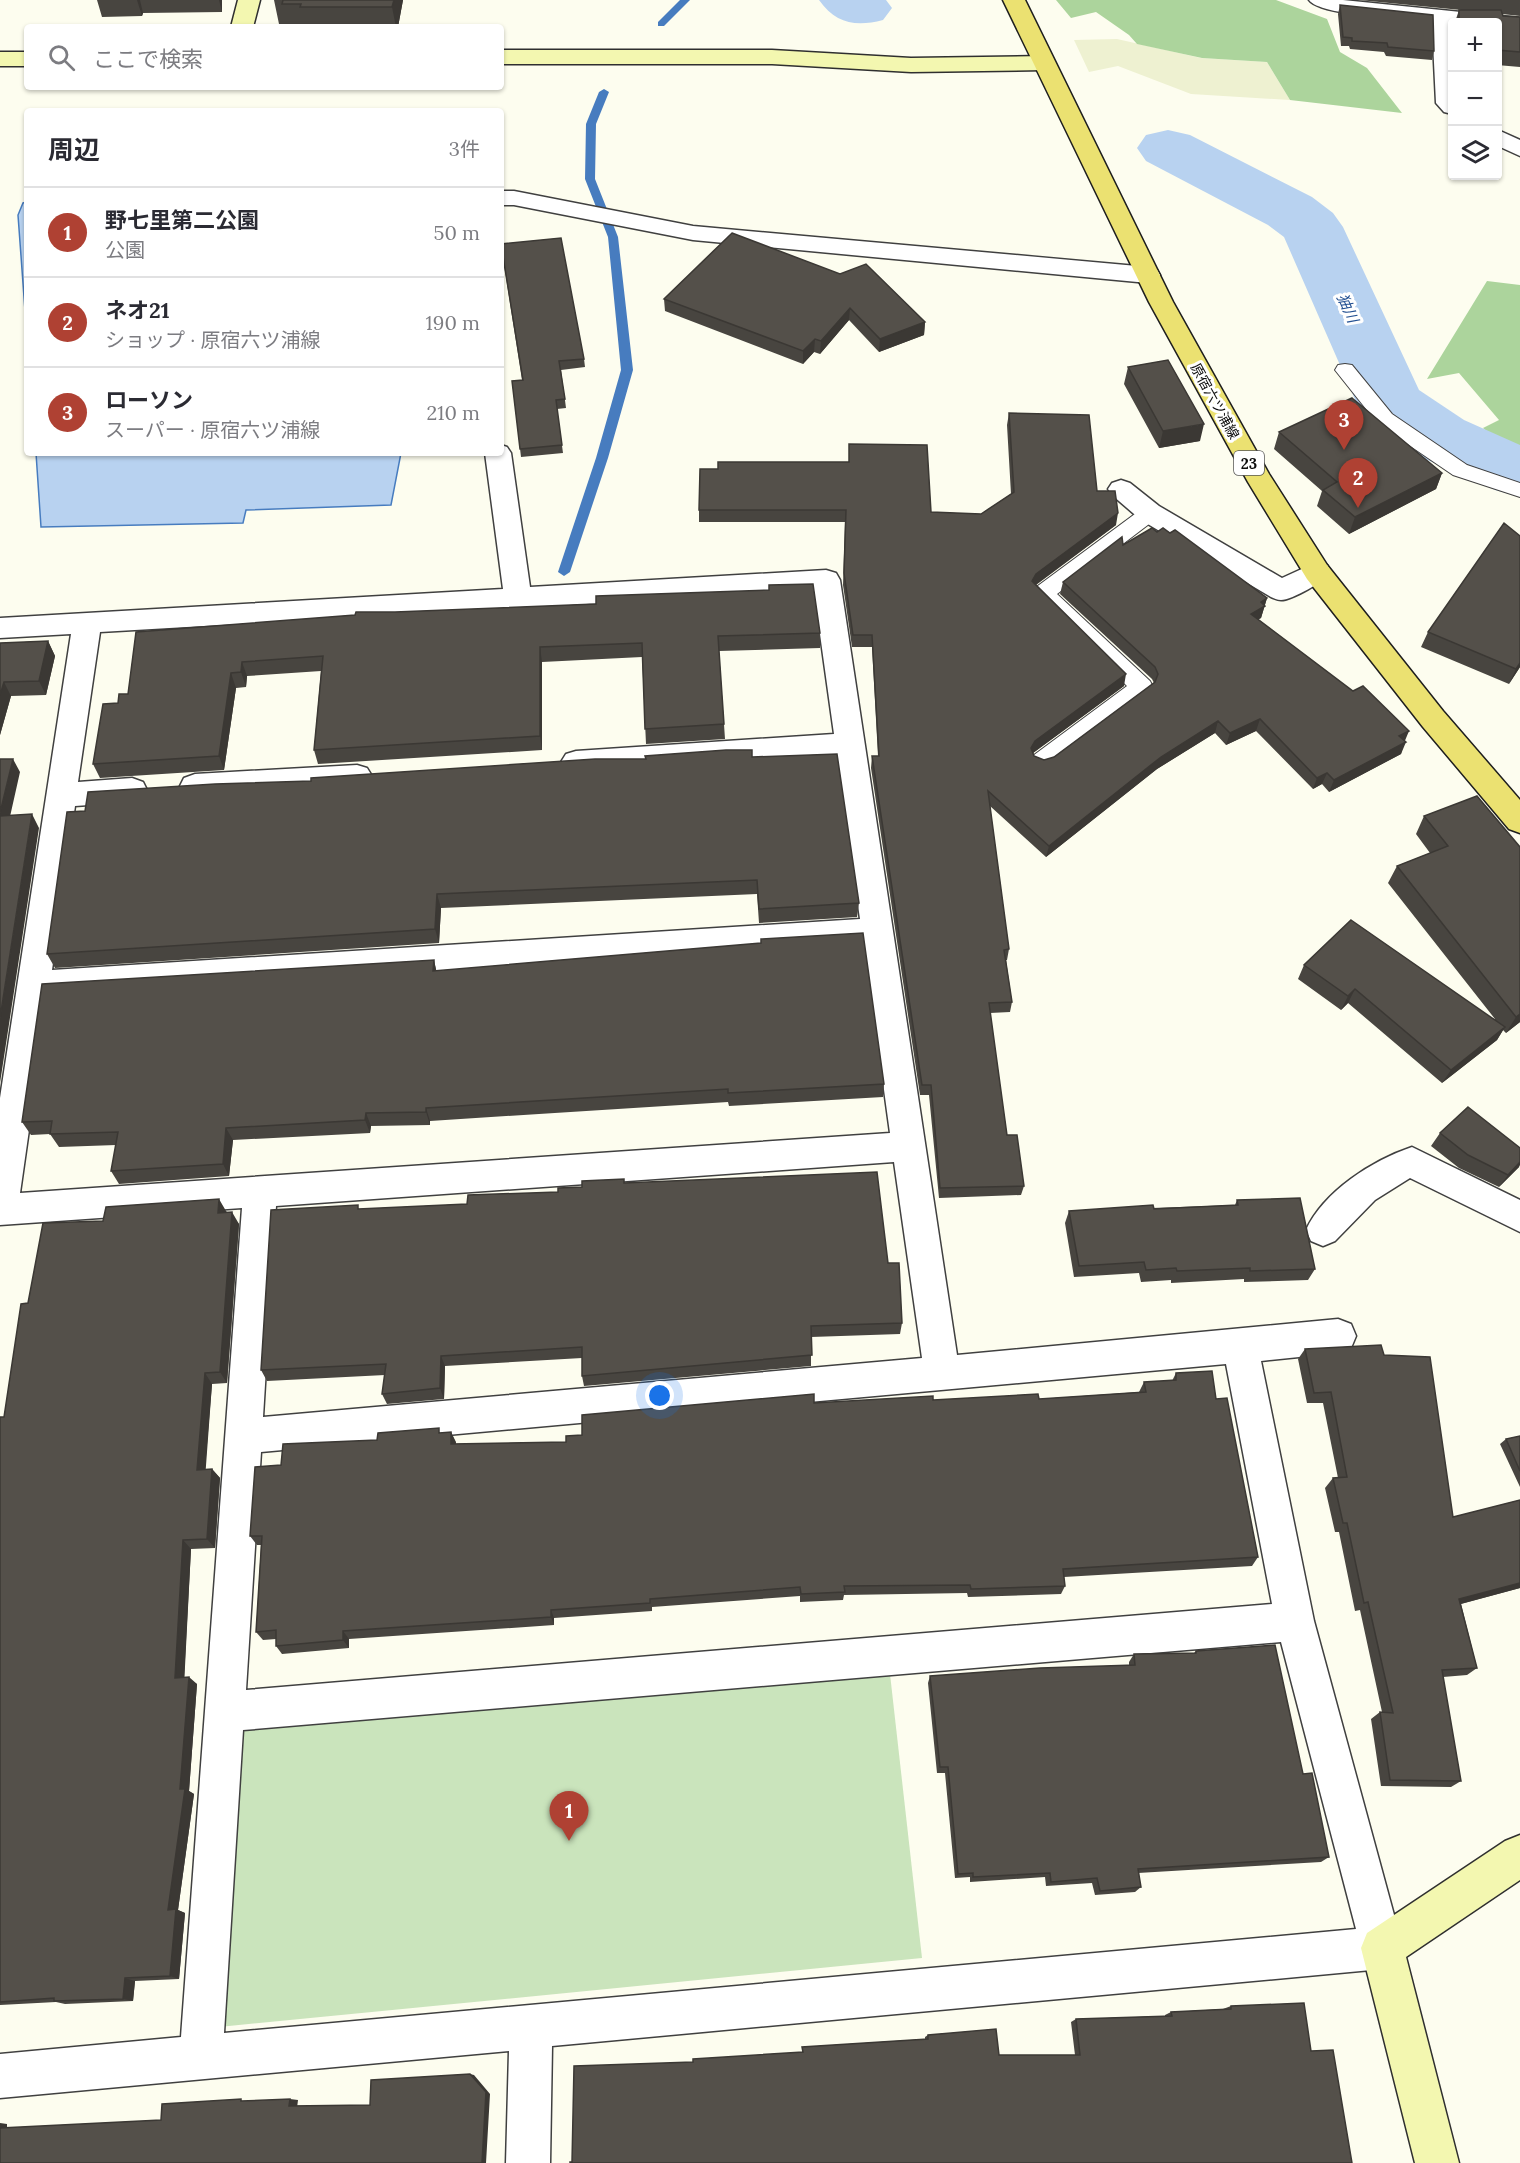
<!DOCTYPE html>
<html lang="ja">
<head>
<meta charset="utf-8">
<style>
  :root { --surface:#fff; --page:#f7f7f7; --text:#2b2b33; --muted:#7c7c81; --line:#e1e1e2; --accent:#af4133 }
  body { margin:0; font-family:Lora,"Noto Sans JP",serif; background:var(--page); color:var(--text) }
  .controls { position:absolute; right:18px; top:18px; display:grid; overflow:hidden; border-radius:6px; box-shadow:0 2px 4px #0004 }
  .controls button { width:54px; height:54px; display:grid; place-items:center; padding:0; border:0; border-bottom:2px solid var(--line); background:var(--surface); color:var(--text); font:30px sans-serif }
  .you { position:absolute; left:660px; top:1396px; width:21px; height:21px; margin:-15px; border:4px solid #fff; border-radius:50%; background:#1a73e8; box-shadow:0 0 0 9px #1a73e833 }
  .badge { display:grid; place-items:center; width:39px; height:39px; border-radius:50%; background:var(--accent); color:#fff; font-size:20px; font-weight:700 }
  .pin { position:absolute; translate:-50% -50px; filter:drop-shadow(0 2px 3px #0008) }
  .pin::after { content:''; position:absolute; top:32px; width:21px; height:18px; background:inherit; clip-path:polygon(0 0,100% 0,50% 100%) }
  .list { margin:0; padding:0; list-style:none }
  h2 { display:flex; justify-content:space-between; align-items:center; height:78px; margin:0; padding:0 24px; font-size:26px }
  h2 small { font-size:20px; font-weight:400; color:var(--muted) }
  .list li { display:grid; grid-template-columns:39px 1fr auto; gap:18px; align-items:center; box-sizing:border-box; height:90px; padding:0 24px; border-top:2px solid var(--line) }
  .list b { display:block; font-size:22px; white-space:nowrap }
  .list p { margin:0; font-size:20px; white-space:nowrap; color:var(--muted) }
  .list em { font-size:20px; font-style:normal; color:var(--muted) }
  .icon { flex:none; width:33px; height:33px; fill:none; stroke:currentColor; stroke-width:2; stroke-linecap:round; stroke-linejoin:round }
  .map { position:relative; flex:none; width:1520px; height:2163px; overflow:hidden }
  .search { position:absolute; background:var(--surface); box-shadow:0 2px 4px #0004; left:24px; top:24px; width:480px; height:66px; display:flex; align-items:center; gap:15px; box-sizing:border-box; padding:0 21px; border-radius:6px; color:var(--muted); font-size:22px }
  .panel { position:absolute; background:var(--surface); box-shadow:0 2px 4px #0004; left:24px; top:108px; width:480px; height:348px; border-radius:6px }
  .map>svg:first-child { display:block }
  .farmland { fill:#eef1d1 }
  .green { fill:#cae4bc }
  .forest { fill:#acd49c }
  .water { fill:#b8d2f0; stroke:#477cbf; stroke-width:1.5 }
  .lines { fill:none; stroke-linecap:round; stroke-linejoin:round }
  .stream { fill:#477cbf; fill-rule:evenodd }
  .river { fill:#b8d2f0; fill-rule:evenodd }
  .lane-casing { stroke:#404040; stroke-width:2 }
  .street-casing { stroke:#404040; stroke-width:3 }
  .secondary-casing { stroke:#2f2f2f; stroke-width:3 }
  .primary-casing { stroke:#1e1e1e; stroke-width:3 }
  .lane { fill:#fff; fill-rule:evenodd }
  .street { fill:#fff; fill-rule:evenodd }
  .secondary { fill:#f3f7b0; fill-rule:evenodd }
  .primary { fill:#ebe171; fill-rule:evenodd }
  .wall { fill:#484540 }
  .shaded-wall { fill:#3b3834 }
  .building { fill:#54504a; stroke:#3b3834; stroke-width:1.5 }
  .labels { text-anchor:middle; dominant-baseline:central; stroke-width:6; stroke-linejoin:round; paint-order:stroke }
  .far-street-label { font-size:14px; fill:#0d0d0d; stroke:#fff }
  .far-water-label { font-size:15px; font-style:italic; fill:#235092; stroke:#fff }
  .shield { fill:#fff; stroke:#565656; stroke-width:1.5 }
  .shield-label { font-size:15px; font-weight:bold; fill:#0d0d0d }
</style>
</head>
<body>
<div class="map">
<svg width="1520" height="2163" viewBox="0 0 1520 2163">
  <rect width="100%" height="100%" fill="#fdfdef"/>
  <!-- farmland -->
  <path class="farmland" d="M1117 39 1201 58 1267 62 1290 100 1191 94 1118 66 1089 72 1074 40Z"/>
  <!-- green -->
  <path class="green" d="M890 1674 922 1958 219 2027 236 1724Z"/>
  <!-- forest -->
  <path class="forest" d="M1056 0H1276L1327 19 1340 52 1367 68 1402 113 1290 100 1267 62 1202 58 1137 44 1129 35 1096 12 1071 18Z
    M1487 281 1520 285V449L1496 440 1483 428 1499 420 1459 373 1427 379Z"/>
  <!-- water -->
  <path class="water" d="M27 202V338L18 215 23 203Z
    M36 453H401L391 505 246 510 243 523 41 527Z"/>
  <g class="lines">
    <!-- stream -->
    <path class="stream" d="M680 0H690L664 26H658V22Z
      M604 89 609 92 596 124 595 179 618 237 633 370 608 458 570 572 564 576 558 572 596 458 621 370 608 237 585 179 586 124 599 92Z"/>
    <!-- river -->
    <path class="river" d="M819 0H886L892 8 883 20C856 27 836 24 819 0Z
      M1168 130 1190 135 1312 197 1333 213 1343 227 1419 390 1464 420 1520 445V497L1495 490 1414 454 1367 420 1357 404 1284 237 1268 225 1146 161 1137 148 1146 135Z"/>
    <!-- lane casing -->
    <g class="lane-casing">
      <path id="lane" d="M1345 364 1352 365 1392 414 1467 465 1520 483V497L1453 475 1378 424 1335 370 1338 365Z
        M1150 506 1157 508 1160 513 1157 518 1057 594 1150 681 1153 687 1150 693 1050 767 1042 770 1034 767 1031 761 1034 755 1127 686 1032 593 1035 588 1143 508Z"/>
    </g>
    <!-- street casing -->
    <g class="street-casing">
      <path id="street" d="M1309 0H1343L1520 18V30L1498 28V22H1452V114L1444 112 1436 103 1432 22C1409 19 1320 16 1309 0Z
        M1498 130 1520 140V156L1498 146Z
        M501 191H514L693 226 1148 267 1157 270 1160 275 1157 280 1148 283 693 240 514 205H501Z
        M501 445 507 447 511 453 530 587 826 570 836 573 840 580 957 1355 1338 1319 1351 1324 1356 1336 1351 1348 1338 1353 1261 1361 1314 1621 1403 1948 1397 1963 1382 1969 552 2046 550 2163H506L509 2051 0 2098V2054L181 2037 242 1208 0 1225V1098L71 634 0 638V618L503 589 485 453H501ZM814 591 834 734 576 751 566 754 561 762 566 770 576 773 837 756 860 919 52 970 75 806 132 802 143 798 147 790 143 782 132 778 78 782 100 632ZM864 945 890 1133 20 1193 48 996ZM894 1162 922 1358 263 1417 276 1206ZM1226 1364 1272 1604 246 1690 261 1452ZM1281 1642 1356 1929 224 2033 243 1730Z
        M1121 480 1130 483 1159 506 1282 578 1317 562 1327 565 1331 572C1325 581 1292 600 1281 600 1277 600 1274 598 1271 597L1141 520 1112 495 1108 489 1112 483Z
        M357 765 367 768 372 776 367 784 357 787 195 798 184 794 180 786 184 778 195 774Z
        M1412 1147 1520 1200V1232L1410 1178 1375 1200 1335 1241 1323 1246 1311 1241 1306 1230C1324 1191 1373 1160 1412 1147Z"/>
    </g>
    <!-- secondary casing -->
    <g class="secondary-casing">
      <path id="secondary" d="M238 0H260L253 27H231Z
        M501 50H772L911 58 1044 56 1052 58 1055 63 1052 68 1044 70 911 72 772 64H501Z
        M0 52H27V66H0Z
        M1520 1835V1880L1406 1957 1459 2163H1415L1361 1948 1367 1933 1505 1841Z"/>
    </g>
    <!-- primary casing -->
    <g class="primary-casing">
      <path id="primary" d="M1003 0H1025L1173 302 1269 474 1327 565 1443 711 1520 800V833L1509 829 1423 727 1307 579 1248 482 1149 302Z"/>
    </g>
    <!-- lane -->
    <use href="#lane" class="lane"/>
    <!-- street -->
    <use href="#street" class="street"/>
    <!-- secondary -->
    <use href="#secondary" class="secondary"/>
    <!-- primary -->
    <use href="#primary" class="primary"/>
  </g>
  <!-- wall -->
  <path class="wall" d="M97 0H222V12L143 13 142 16 102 17Z
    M274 0H403L398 27H287L286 24H279Z
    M1359 0H1520V16L1502 14 1503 16 1520 17V67L1497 65V22H1455L1459 10H1461Z
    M1340 5 1434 51 1432 60 1386 56 1384 52 1350 49 1349 46H1341L1338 14Z
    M732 233 925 322 924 335 879 352 849 320 820 354 814 352 803 364 665 311 664 299Z
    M502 252 584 359 585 367 561 370 566 408 557 409 563 453 521 457 512 381 522 380Z
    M1128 367 1200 441 1159 448 1124 384Z
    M1009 413 1097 491 1116 525 1036 585 1124 686 1033 753 1034 756 1044 760 1054 757 1154 683 1152 679 1060 594 1063 582 1123 545 1157 532 1267 598 1261 618 1258 619 1404 741 1401 754 1329 792 1322 784 1313 789 1256 731 1226 745 1215 733 1157 769 1046 857 990 806 1009 949 1007 960H1006L1012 1002 1010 1012 990 1013 1007 1135 1024 1186 1021 1195 939 1198 929 1095H920L871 768 872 756H878L872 647H852L843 585 845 522H699V510L718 469 849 462V444L931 512 981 514 1011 494 1007 425Z
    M1279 432 1442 473 1436 489 1349 534 1317 506 1322 491 1274 449Z
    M136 632 820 633V648L719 651 725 739 646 744 642 657 542 662V750L318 764 314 750 321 671 247 676 246 687 236 688 224 770 100 778 93 764 118 703 128 694Z
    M1428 632 1520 667 1509 684 1421 647Z
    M48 641 55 656 46 695 11 696 0 735V643Z
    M752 757 859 903 857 917 759 923 757 894 441 908 439 943 55 968 47 954 85 811 311 781 646 759Z
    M1424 816 1520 847V1022L1506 1033 1503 1030 1497 1040 1442 1083 1348 1003 1341 1010 1298 979 1304 965 1495 1019 1388 883 1397 866 1430 853 1416 834Z
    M434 960 436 970 884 1084 883 1097 729 1106 728 1102 539 1114 430 1121V1125L371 1126 370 1133 233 1140 229 1176 119 1184 111 1171 116 1145 59 1147 50 1134 31 1135 22 1122Z
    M1440 1133 1519 1167 1499 1187 1459 1168 1431 1146Z
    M625 1183 888 1263 902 1323 900 1334 811 1337V1366L584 1386 582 1376V1358L445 1366 444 1399 387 1404 382 1394 385 1375 267 1381 261 1370 360 1209 467 1204 558 1192 582 1187Z
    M1237 1200 1315 1269 1308 1280 1244 1282V1279L1171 1283V1280L1141 1282 1139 1273 1074 1277 1065 1223 1069 1211 1235 1205Z
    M226 1211 239 1224 227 1383 212 1384 205 1469H212L220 1478 215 1548 191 1549 184 1678 197 1684 189 1791 194 1794 178 1910 185 1913 179 1979 135 1981 133 2001 65 2004 56 2002 0 2005V1417H4L28 1303 103 1221Z
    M1305 1349 1384 1355 1453 1517 1520 1500V1588L1461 1604 1477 1668 1467 1675 1443 1677 1461 1781 1451 1787 1381 1786 1371 1719 1380 1712H1382L1360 1610 1355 1611 1339 1532H1335L1325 1488 1333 1478H1338L1323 1403H1307L1298 1359Z
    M1176 1373 1216 1399 1258 1557 1252 1566 1064 1577 1065 1586 1061 1594 968 1597 967 1593 844 1595 843 1600 800 1602V1596L652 1607V1611L554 1618V1625L349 1639V1648L282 1654 276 1646V1639L263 1640 256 1632 261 1545H257L250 1536 281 1465 377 1440 441 1433 451 1432 456 1444 566 1442 582 1435 814 1403 933 1400 1039 1399 1139 1392 1144 1382 1172 1381Z
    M1520 1436V1487L1500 1444 1506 1439Z
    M1196 1651 1303 1774 1329 1857 1321 1862 1138 1873 1141 1887 1135 1892 1095 1895 1092 1883 1046 1886 1045 1877 970 1882V1877L955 1878 945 1773H937L928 1683 930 1676 1129 1665V1662L1134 1654 1194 1653Z
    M1231 2006 1311 2051 572 2162 693 2062 802 2052V2047L925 2039V2037L928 2035 999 2055H1075L1071 2022 1076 2019 1165 2016V2015L1171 2012 1223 2009Z"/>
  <!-- shaded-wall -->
  <path class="shaded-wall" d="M137 0H140L143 13 142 16Z
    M219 0H222V12Z
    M394 0H403L398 27H396L392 7Z
    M850 308 849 320 820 354 821 341Z
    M925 322 924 335 879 352 880 339Z
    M815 339 814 352 803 364V351Z
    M1204 424 1200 441 1159 448 1163 431Z
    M1442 473 1436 489 1349 534 1355 517Z
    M1118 513 1116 525 1034 586 1032 581 1036 574Z
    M1267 598 1261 618 1247 626 1251 614 1261 602Z
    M48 641 55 656 46 695 39 681Z
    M540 647 542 662V750L540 736Z
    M242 662 247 676 246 687 241 672Z
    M1520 663V667L1509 684 1516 669Z
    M231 673 236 688 224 770 219 756Z
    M1126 674 1124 686 1033 753 1031 748 1035 741Z
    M4 682 11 696 0 735V695Z
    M1260 719 1256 731 1226 745 1230 733Z
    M1218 721 1215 733 1157 769 1046 857 1049 846 1161 757Z
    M1409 731 1404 743 1399 736Z
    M1406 742 1401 754 1329 792 1334 780Z
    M13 759 20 772 7 830 0 817V813Z
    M1327 773 1322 784 1313 789 1317 778Z
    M32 814 39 828 0 1083V1018Z
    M437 894 441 908 439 943 435 929Z
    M434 960 437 974 433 971Z
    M1355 989 1348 1003 1341 1010 1348 996Z
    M1520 1014V1022L1506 1033 1516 1017Z
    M1505 1027 1497 1040 1442 1083 1451 1070Z
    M426 1108 430 1121V1125L426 1112Z
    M366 1113 371 1126 370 1133 365 1120Z
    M226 1128 233 1140 229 1176 223 1164Z
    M1520 1162V1165L1519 1167 1499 1187 1508 1175Z
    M219 1199 226 1211 224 1225 218 1213Z
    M232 1212 239 1224 227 1383 220 1372Z
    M441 1356 445 1366 444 1399 440 1388Z
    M205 1373 212 1384 205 1479 197 1470Z
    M451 1432 456 1442 455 1454 451 1444Z
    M212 1469 220 1478 215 1548 207 1539Z
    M183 1540 191 1549 184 1686 175 1678Z
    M1520 1583V1588L1449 1607 1459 1599Z
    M551 1610 554 1618V1625L551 1617Z
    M343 1631 349 1639V1648L343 1640Z
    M189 1677 197 1684 189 1791 194 1794 178 1910 185 1913 179 1979 170 1976 168 1910Z
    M125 1978 135 1981 133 2001 123 1999Z
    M470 2074 474 2075 490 2094 486 2163H482Z
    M290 2099 298 2100 297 2108 289 2106Z
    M0 2123 7 2124V2129L0 2128Z"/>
  <!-- building -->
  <path class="building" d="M283 0H394L392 7H300L301 4H282Z
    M1340 5 1433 15 1434 51 1388 47 1387 43 1352 41V38L1343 37Z
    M1459 10H1501L1503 16 1520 17V52L1497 50V22H1459Z
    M732 233 840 274 866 264 925 322 880 339 850 308 821 341 815 339 803 351 664 299Z
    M561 238 584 359 559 361 565 399 556 400 562 445 520 449 512 381 523 380 501 244Z
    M1168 360 1204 424 1163 431 1128 367Z
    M1352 398 1442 473 1355 517 1323 490 1337 482 1279 432Z
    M1009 413 1089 415 1097 491H1115L1118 513 1036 574 1032 581 1126 674 1035 741 1031 748 1034 756 1044 760 1054 757 1155 682 1158 674 1155 667 1063 582 1122 537 1123 545 1152 528 1157 532 1163 528 1170 533 1175 530 1267 598 1261 602 1265 606 1251 614 1353 691 1363 686 1409 731 1399 736 1406 742 1334 780 1327 773 1317 778 1260 719 1230 733 1218 721 1161 757 1049 846 988 791 1009 949 1004 950 1012 1002 989 1003 1007 1135H1017L1024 1186 940 1188 931 1085H922L872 756H879L872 635H853L844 573 846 510H699L700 469H718V462H849V444L927 445 931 512 981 514 1014 492Z
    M1504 523 1520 536V663L1516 669 1428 632Z
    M813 584 820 633 718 636 724 724 645 729 642 643 540 647V736L314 750 323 656 242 662 241 672 231 673 219 756 93 764 103 704 118 703 119 694H128L136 632 355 615 356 612H395L596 604V596L769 590V585Z
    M48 641 39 681 4 682 0 695V643Z
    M726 750H752V757L837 754 859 903 759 909 757 880 437 894 435 929 47 954 67 812 85 811 88 792 215 784 311 781V778L595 759H646L645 756Z
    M0 759H13L0 813Z
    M1477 796 1520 847V1014L1516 1017 1397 866 1448 846 1424 816Z
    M32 814 0 1018V816Z
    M1351 920 1505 1027 1451 1070 1355 989 1348 996 1304 965Z
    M863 933 884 1084 728 1093V1089L536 1101 426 1108V1112L366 1113 365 1120 226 1128 223 1164 111 1171 118 1132 50 1134 52 1121 22 1122 42 984 434 960 433 971 761 943V939Z
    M1468 1107 1520 1148V1162L1508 1175 1468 1155 1440 1133Z
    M877 1172 888 1263H899L902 1323 811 1326 812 1355 582 1376V1347L441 1356 440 1388 382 1394 386 1364 261 1370 271 1210 358 1205V1209L467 1204 468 1195 558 1192V1188L582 1187V1181L624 1179V1183Z
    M1300 1198 1315 1269 1250 1271V1268L1177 1271 1176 1268 1146 1270 1144 1262 1079 1266 1069 1211 1153 1205 1154 1209 1238 1205 1237 1200Z
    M219 1199 218 1213 232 1212 220 1372 205 1373 197 1470 212 1469 207 1539 183 1540 175 1678 189 1677 180 1789H185L168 1910 176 1909 170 1976 125 1978 123 1999 54 2001V1998L0 2002V1417H4L21 1304 28 1303 43 1223 103 1221 106 1207Z
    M1381 1345 1384 1355 1430 1357 1453 1517 1520 1500V1583L1459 1599 1477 1668 1442 1670 1461 1781 1390 1780 1380 1712 1393 1713 1368 1602 1364 1603 1347 1523H1343L1333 1478 1347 1477 1331 1392 1314 1393 1305 1349Z
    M1212 1371 1216 1399 1227 1398 1258 1557 1063 1569 1065 1586 971 1589 970 1585 844 1586 845 1592 801 1594 800 1587 650 1599V1603L551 1610V1617L343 1631V1640L276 1646V1630L256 1632 262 1536H250L255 1467 281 1465 283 1444 377 1440 378 1433 439 1428V1433L451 1432V1444L566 1442V1436L582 1435V1415L814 1394V1403L933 1396V1400L1038 1394 1039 1399 1146 1392 1144 1382 1176 1380V1373Z
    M1520 1436V1471L1506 1439Z
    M1275 1645 1303 1774 1312 1773 1329 1857 1138 1869 1141 1887 1100 1891 1097 1878 1051 1882 1050 1873 973 1877V1873L958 1874 948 1767H940L930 1676 1040 1668 1135 1665 1134 1654 1196 1653V1651Z
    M1304 2003 1311 2051 1333 2050 1352 2163H570V2162H572L574 2066 693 2062V2059L803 2052 802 2047 928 2039V2035L996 2029 999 2055H1080L1076 2019 1172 2016 1171 2012 1231 2009V2006Z
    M470 2074 486 2092 482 2163H0V2128L161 2120 162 2104 241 2099V2101L290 2099 289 2106 370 2105 371 2080Z"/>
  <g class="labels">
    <!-- far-street labels -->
    <g class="far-street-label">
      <text transform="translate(1215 401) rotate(61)">原宿六ツ浦線</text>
    </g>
    <!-- far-water labels -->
    <g class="far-water-label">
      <text transform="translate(1348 308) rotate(66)">㹨川</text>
    </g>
    <!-- shield labels -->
    <rect class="shield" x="1234" y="451" width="30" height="24" rx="4.5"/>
    <g class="shield-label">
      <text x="1249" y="463">23</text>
    </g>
  </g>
</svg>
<div class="controls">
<button>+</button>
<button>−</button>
<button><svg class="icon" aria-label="layers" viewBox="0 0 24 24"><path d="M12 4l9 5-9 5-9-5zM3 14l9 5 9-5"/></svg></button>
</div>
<div class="you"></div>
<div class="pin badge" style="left:569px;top:1841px">1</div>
<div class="pin badge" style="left:1358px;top:508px">2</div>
<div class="pin badge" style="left:1344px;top:450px">3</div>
<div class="search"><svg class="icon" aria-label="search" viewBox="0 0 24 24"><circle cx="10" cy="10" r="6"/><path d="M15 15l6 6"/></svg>ここで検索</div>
<section class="panel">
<h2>周辺<small>3件</small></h2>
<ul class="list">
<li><span class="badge">1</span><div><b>野七里第二公園</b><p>公園</p></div><em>50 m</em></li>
<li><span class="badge">2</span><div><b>ネオ21</b><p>ショップ · 原宿六ツ浦線</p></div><em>190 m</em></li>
<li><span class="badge">3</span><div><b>ローソン</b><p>スーパー · 原宿六ツ浦線</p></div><em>210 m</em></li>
</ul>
</section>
</div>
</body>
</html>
